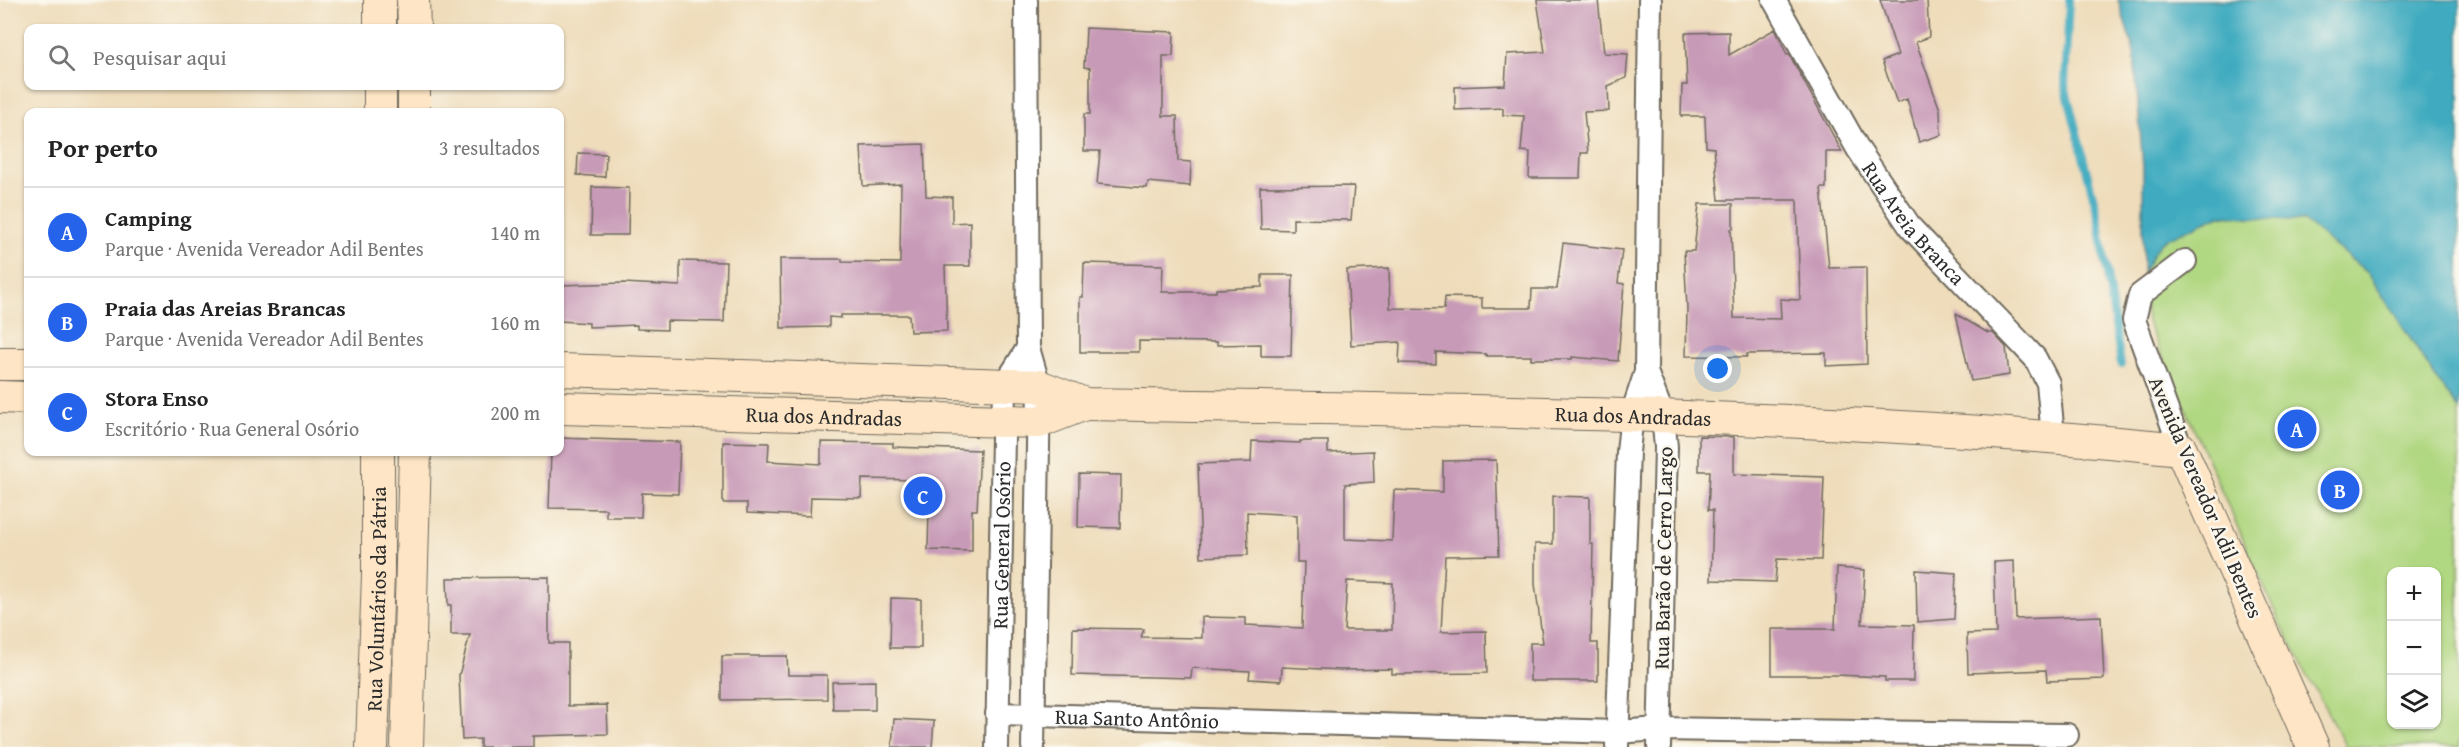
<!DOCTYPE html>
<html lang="pt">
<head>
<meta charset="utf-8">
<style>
  :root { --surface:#fff; --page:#f6f6f6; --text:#222; --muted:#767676; --line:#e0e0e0; --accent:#2563eb }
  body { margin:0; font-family:"Gentium Book Plus",serif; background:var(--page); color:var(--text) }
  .controls { position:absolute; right:18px; bottom:18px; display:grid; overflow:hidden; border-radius:12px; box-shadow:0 2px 4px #0004 }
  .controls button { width:54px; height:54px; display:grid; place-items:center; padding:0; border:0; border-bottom:2px solid var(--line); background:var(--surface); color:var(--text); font:30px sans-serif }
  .you { position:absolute; left:1718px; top:369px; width:21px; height:21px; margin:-15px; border:4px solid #fff; border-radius:50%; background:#1a73e8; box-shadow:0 0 0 9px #1a73e833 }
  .badge { display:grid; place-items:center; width:39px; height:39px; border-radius:50%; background:var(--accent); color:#fff; font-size:20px; font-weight:700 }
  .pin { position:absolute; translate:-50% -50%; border:3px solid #fff; box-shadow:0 2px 6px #0006 }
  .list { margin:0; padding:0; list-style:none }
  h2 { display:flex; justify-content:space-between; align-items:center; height:78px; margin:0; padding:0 24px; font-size:26px }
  h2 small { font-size:20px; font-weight:400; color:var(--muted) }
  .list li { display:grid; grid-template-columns:39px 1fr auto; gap:18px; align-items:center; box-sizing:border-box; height:90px; padding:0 24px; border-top:2px solid var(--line) }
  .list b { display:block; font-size:22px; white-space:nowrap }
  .list p { margin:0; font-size:20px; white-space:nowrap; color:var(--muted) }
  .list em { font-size:20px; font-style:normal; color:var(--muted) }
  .icon { flex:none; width:33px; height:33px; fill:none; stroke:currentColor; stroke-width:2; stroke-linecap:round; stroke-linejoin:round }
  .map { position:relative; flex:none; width:2459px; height:747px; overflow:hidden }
  .search { position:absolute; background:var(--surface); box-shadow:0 2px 4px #0004; left:24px; top:24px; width:540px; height:66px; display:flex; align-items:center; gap:15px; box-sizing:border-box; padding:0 21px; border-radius:12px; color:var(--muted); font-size:22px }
  .panel { position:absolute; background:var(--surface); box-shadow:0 2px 4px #0004; left:24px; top:108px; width:540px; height:348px; border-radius:12px }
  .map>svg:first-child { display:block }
  .green { fill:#b0d781; stroke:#6e8156; stroke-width:1.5; fill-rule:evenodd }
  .water { fill:#41abc0; stroke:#366b76; stroke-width:1.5 }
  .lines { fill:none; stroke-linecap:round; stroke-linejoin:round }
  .stream { stroke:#41abc0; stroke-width:8 }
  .building { fill:#c79ab7; fill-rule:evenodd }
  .street-casing { stroke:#6f695d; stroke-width:26 }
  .secondary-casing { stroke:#6f695d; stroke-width:34 }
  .street { stroke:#fff; stroke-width:22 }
  .secondary { stroke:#fde5c5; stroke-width:32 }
  .labels { text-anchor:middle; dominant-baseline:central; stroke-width:5; stroke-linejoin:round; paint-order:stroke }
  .street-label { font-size:21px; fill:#2b2b2b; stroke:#fbf7ec }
</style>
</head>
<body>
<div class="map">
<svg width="2459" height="747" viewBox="0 0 2459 747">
  <rect width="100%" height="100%" fill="#fbf7ec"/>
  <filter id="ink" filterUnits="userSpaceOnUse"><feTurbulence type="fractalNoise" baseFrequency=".0167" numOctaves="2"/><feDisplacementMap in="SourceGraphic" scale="12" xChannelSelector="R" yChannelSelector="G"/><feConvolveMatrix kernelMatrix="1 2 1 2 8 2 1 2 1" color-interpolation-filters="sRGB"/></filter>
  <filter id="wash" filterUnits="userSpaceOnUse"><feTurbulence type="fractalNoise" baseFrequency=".008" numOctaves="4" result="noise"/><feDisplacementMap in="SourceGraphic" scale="24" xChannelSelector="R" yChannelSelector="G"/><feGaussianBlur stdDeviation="1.35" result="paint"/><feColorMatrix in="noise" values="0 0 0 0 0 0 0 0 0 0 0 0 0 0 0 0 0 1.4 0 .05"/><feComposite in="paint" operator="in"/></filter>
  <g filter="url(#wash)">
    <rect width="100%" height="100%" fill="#eedcba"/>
    <!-- green -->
    <path class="green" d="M2220 214 2305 221 2368 273 2441 386 2459 409V747H2346L2280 623 2147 322 2143 272 2160 242ZM2392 572H2436V724H2392Z"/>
    <!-- water -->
    <path class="water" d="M2118 0H2459V409L2441 386 2368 273 2304 221 2220 215 2160 242 2143 272V168L2134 52Z"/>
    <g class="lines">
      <!-- stream -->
      <path class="stream" d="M2069 0 2065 85 2098 216 2121 364"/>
    </g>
    <g id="blocks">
      <!-- building -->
      <path class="building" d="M1537 0H1598L1604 53 1628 54 1626 78 1608 86 1609 111 1584 112 1588 153H1581L1580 178H1529L1530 152 1521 151 1524 116 1503 115V108L1455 110V87L1505 85 1507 54 1545 52Z
        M1880 0H1927L1929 37 1916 42 1940 110 1941 135 1919 142 1907 99 1897 103 1882 61 1898 55Z
        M1086 28 1174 32 1173 56H1163V116H1177L1178 161 1191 162 1190 186 1148 182 1147 188 1097 184 1100 151H1084V114H1090V68L1084 67Z
        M1775 29 1787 55 1789 54 1842 152H1826V188H1821L1829 268 1866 267 1867 364 1826 366V353L1747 354V357L1686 356 1687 308 1684 251H1694L1699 204H1733V229H1731L1734 318 1781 319 1780 299 1800 300 1797 200H1719L1714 148 1706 147 1705 116H1681L1682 85H1687L1685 33 1729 32V55Z
        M924 144 926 196 952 197V223L970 222V266H945L947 331 910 332 909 315H841V318L829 317V327L781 328 780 259H842V262L900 263 901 184 863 186 861 146Z
        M578 153 606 154 605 177 577 175Z
        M1354 186 1351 220 1293 219V230L1261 229 1260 187Z
        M592 187 629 188 628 235H591Z
        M1563 243 1622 250 1618 283 1624 284 1618 361 1572 357V359H1531V356H1486V354L1436 352V364L1399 363 1400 342 1351 345 1347 270 1389 268 1390 308 1444 309 1445 297 1482 298V308H1531L1532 289H1557Z
        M680 261 726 262 724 322 667 321V330L637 329V325L589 327V323L560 321V285L623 283 680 286Z
        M1084 263 1163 265 1162 292H1216V289L1262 287V275H1293L1291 356H1261V344L1217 345V342L1139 341V352H1080V297H1083Z
        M1956 314 1988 333H1993L2006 347 2009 375 1971 381Z
        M1699 436 1734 437V474L1824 477 1821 560 1777 559 1775 582 1711 580 1713 510H1708L1710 471H1699Z
        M560 438 680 442 678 494 642 493 641 517H606V509L549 508 551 452H560Z
        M1252 441 1300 443V441H1328V453L1373 451 1374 482 1345 484V539L1392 541 1394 490 1443 492V461L1496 460 1499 555 1445 556 1441 632 1486 631 1487 673 1392 674V669L1342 670 1282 667 1281 681 1249 679 1250 671 1192 668 1191 678 1072 675 1073 628 1144 629 1141 637 1202 638V617L1246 618V625L1302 628 1304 562H1297V515L1247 512 1248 555 1201 557 1198 464 1251 462ZM1347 581 1393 583 1392 630H1344Z
        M723 442 769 443 768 461 821 464V442L893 443V447L980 450 977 510H972V551L928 550 929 508H917L919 480 862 479 861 498 811 497 810 516 747 513V503H723Z
        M1079 474 1121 475 1120 528 1078 527Z
        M1553 496 1590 497V544H1593L1591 643H1598V681H1530V643H1543L1535 584V544H1553Z
        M2014 561 2016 619 2101 616 2104 679 2047 681 2046 670 1968 673 1967 634 1996 633 1994 562Z
        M1837 568 1865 570 1862 624 1914 625 1913 681H1885V677L1835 675H1772V629H1835Z
        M1916 570 1956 573 1954 619 1917 622Z
        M549 577V643H568V706L607 705 608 734 533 736V747H480V739L462 740 459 675 470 635H451V605H448L447 578Z
        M891 598 921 599V648H890Z
        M722 656H787L788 675H827V699L722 700Z
        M875 681V710H833L832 682Z
        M894 719 934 721 932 747H892Z"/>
    </g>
  </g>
  <g filter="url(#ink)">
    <use href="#blocks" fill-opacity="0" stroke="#6f695d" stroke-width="1.5"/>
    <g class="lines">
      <!-- street casing -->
      <g class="street-casing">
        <g id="street">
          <path d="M1026 0 1028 348 1039 386 1033 747"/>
          <path id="s1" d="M1774 0 1858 149 1911 228 2035 358 2048 383 2053 436"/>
          <path d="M1646 372 1663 416 1666 447 1659 747"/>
          <path d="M2181 449 2134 320 2140 295 2185 261"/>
          <path id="s2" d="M997 714 1617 732 1659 729 2067 735"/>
          <path d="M1617 746 1628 452 1632 414 1646 372 1650 0"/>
          <path id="s3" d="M997 747 1004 386 1028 348"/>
        </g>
      </g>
      <!-- secondary casing -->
      <g class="secondary-casing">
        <g id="secondary">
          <path d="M380 0V28"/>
          <path d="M413 0 414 28"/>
          <path d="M380 86V112"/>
          <path d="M414 86V112"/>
          <path d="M0 364H28"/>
          <path id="s4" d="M560 370 1039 386 1085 404C1450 411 1817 412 2181 449L2313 747"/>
          <path d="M0 397 28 398"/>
          <path id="s5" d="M560 408 1039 422 1085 404"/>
          <path id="s6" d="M372 747 378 574V452"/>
          <path d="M407 747 415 452"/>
        </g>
      </g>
      <!-- street -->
      <use href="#street" class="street"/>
      <!-- secondary -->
      <use href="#secondary" class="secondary"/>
    </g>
  </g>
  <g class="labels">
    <!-- street labels -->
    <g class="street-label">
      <text stroke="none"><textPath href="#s1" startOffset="264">Rua Areia Branca</textPath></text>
      <text stroke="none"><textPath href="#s5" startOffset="264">Rua dos Andradas</textPath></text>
      <text stroke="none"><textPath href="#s4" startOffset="1077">Rua dos Andradas</textPath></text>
      <text transform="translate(2206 497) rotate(67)">Avenida Vereador Adil Bentes</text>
      <text stroke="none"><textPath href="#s3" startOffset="202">Rua General Osório</textPath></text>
      <text transform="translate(1663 558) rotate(-89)">Rua Barão de Cerro Largo</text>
      <text stroke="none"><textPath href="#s6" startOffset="148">Rua Voluntários da Pátria</textPath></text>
      <text stroke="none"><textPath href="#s2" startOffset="140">Rua Santo Antônio</textPath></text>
    </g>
  </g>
</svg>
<div class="controls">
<button>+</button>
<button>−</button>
<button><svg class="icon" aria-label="layers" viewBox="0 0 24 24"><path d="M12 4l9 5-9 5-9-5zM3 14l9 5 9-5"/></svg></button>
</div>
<div class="you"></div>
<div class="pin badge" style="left:2297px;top:429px">A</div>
<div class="pin badge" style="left:2340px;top:490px">B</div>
<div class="pin badge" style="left:923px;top:496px">C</div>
<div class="search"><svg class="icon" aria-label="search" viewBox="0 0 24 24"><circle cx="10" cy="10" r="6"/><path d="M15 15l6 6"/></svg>Pesquisar aqui</div>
<section class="panel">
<h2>Por perto<small>3 resultados</small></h2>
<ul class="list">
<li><span class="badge">A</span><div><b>Camping</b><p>Parque · Avenida Vereador Adil Bentes</p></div><em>140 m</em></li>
<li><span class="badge">B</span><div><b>Praia das Areias Brancas</b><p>Parque · Avenida Vereador Adil Bentes</p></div><em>160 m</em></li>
<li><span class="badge">C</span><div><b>Stora Enso</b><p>Escritório · Rua General Osório</p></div><em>200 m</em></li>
</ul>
</section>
</div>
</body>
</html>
